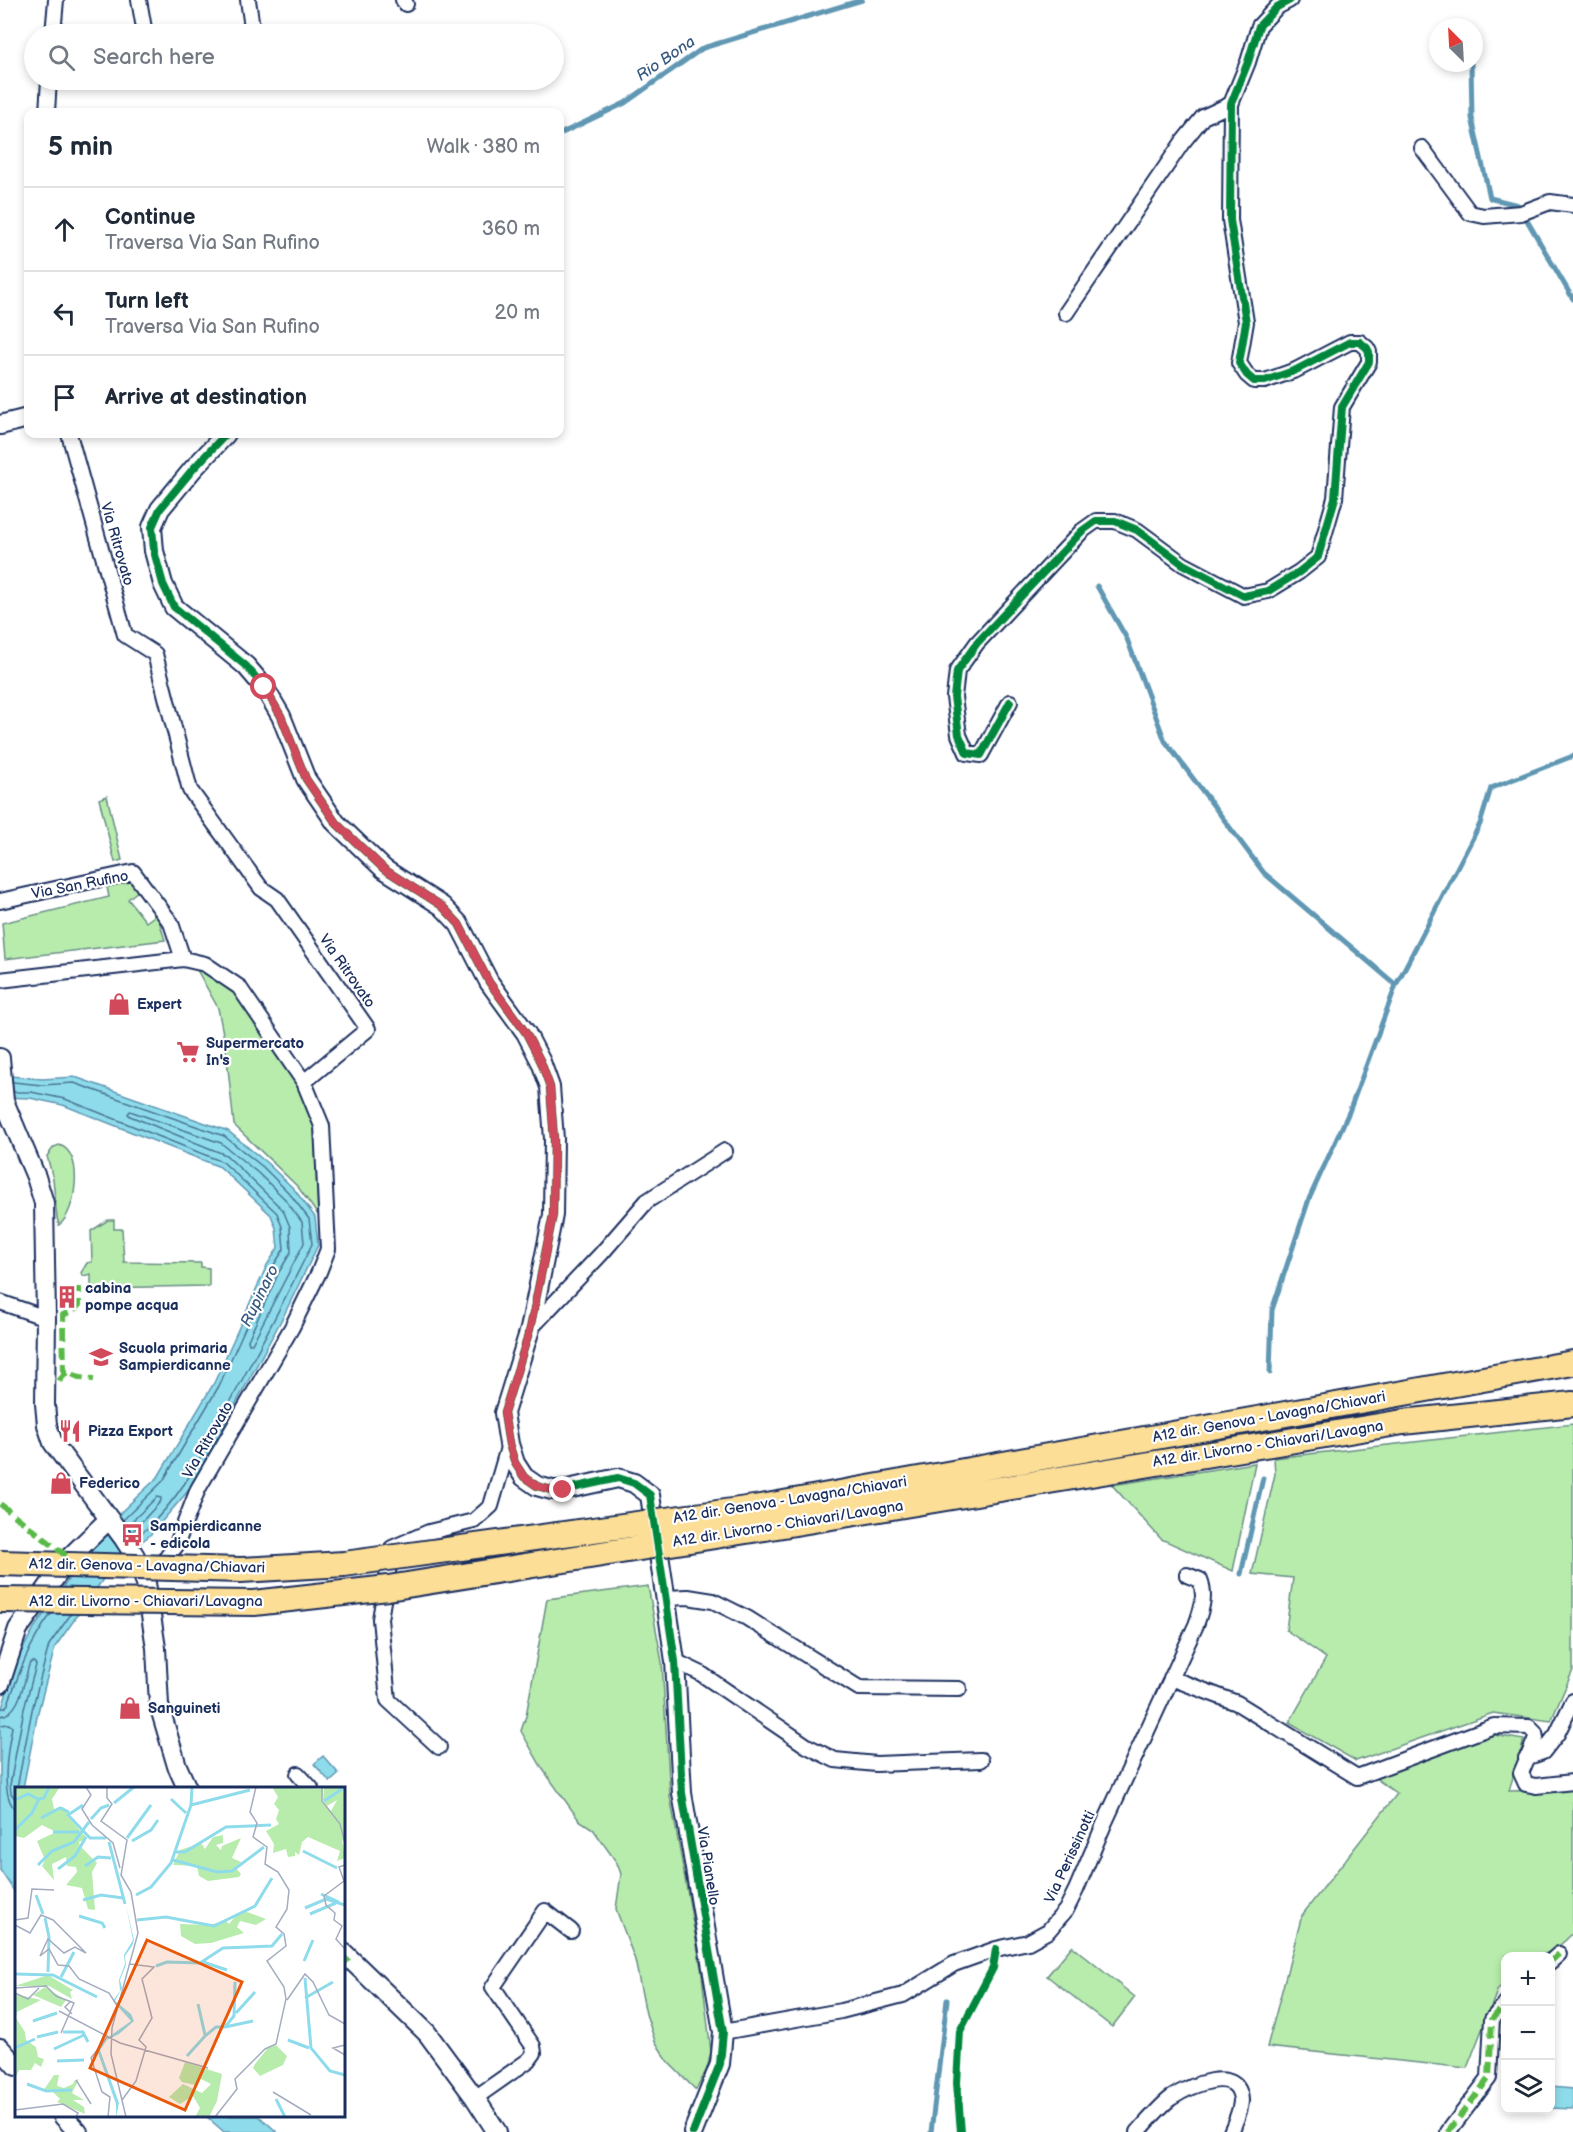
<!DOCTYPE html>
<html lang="en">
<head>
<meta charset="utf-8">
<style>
  :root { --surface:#fff; --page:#f6f6f7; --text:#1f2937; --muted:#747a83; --line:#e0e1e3 }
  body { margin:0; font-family:"Balsamiq Sans",sans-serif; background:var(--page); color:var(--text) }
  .controls { position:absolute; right:18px; bottom:18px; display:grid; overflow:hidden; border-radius:12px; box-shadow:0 3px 9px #0003 }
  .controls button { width:54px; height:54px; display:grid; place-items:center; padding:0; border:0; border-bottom:2px solid var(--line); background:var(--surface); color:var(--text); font:30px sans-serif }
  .compass { position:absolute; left:1429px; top:18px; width:54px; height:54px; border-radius:50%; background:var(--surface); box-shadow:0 3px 9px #0003; rotate:336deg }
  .stop { position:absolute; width:18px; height:18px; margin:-14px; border:4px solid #d1495b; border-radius:50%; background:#fff }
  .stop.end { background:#d1495b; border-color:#fff; box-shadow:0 2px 6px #0008 }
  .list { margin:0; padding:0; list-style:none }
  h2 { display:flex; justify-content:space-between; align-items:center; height:78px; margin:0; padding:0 24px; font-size:26px }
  h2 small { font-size:20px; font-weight:400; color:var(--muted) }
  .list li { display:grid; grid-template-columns:39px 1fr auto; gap:18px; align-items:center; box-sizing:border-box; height:84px; padding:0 24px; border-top:2px solid var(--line) }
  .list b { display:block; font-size:22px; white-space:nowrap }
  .list p { margin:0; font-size:20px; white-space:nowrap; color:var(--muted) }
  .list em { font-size:20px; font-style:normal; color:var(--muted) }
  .icon { flex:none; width:33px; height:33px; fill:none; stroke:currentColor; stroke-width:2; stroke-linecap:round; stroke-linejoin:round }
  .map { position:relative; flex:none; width:1573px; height:2132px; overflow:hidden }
  .search { position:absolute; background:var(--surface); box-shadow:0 3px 9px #0003; left:24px; top:24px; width:540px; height:66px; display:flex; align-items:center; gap:15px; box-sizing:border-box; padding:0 21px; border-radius:33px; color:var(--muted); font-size:22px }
  .panel { position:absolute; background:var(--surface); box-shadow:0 3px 9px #0003; left:24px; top:108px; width:540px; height:330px; border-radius:12px }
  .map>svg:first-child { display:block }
  .green { fill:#b8ecad; stroke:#6a8e86; stroke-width:1.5 }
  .water { fill:#8edceb; stroke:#6097b3; stroke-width:1.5 }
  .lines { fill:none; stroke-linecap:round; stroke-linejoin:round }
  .shore { stroke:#497496; stroke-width:1.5 }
  .stream { stroke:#6097b3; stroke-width:5 }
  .street-casing { stroke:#1b2f5e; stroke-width:18 }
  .secondary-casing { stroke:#1b2f5e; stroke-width:22 }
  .highway-casing { stroke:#1b2f5e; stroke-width:28 }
  .street { stroke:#fff; stroke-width:14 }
  .secondary { stroke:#fff; stroke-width:18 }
  .highway { stroke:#fcde96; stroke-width:24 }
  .highway-bridge-casing { stroke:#1b2f5e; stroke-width:28; stroke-linecap:butt }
  .highway-bridge { stroke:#fcde96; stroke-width:24 }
  .quiet { stroke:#58b947; stroke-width:6; stroke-dasharray:12 6; stroke-linecap:butt }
  .cycleway-casing { stroke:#fff; stroke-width:11 }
  .cycleway { stroke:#00873e; stroke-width:8 }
  .route { stroke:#d1495b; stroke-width:8 }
  .labels { text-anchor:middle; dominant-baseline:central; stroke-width:4.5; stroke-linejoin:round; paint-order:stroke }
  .street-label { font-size:15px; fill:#1b2f5e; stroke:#fff }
  .poi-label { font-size:15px; font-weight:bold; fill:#1b2f5e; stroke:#fff; text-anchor:start }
  .water-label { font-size:16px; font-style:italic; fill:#385a81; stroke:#fff }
  .inset-river { fill:none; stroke:#8edceb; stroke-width:3 }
  .inset-road { fill:none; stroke:#a4acbf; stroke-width:1.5 }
  .view { fill:#e8590c; fill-opacity:0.15; stroke:#e8590c; stroke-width:3 }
  .inset-edge { fill:none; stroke:#1b2f5e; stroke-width:3 }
</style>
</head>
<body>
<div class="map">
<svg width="1573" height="2132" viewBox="0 0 1573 2132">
  <rect width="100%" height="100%" fill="#fff"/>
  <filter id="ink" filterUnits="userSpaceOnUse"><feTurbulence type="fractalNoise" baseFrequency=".0167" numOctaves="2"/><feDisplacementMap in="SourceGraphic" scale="12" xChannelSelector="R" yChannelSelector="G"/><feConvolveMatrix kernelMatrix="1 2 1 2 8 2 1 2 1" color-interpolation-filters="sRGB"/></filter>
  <g filter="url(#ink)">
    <!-- green -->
    <path class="green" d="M107 796 122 860 115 862 99 799Z
      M134 881 139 890 128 899 146 922 157 914 165 940 5 959 2 923 109 897 107 887Z
      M197 970 218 978 234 990 306 1100 314 1121 318 1215 298 1187 234 1125 226 1049 218 1008Z
      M59 1145C85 1152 76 1213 59 1225L57 1218 53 1179 47 1156 54 1147Z
      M108 1220H114V1229H122L124 1262 201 1263V1267L209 1268V1286L91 1288V1274L84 1276 81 1273 87 1263 92 1262 91 1231Z
      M1573 1424V1670L1551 1721 1493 1713 1356 1761 1289 1723 1326 1658 1286 1630 1293 1578 1252 1574 1275 1474 1274 1458Z
      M1255 1463 1233 1571 1161 1539 1112 1485Z
      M648 1586 662 1662 670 1796 701 1967 711 2052 707 2069 696 2090 668 2062 655 2041 646 2014 635 1960 616 1909 621 1874 617 1863 593 1829 579 1820 542 1768 521 1731 526 1716 547 1599Z
      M1494 1735 1524 1740 1509 1791 1573 1790V1933C1548 1959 1540 1956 1506 1956L1505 1983 1498 1989 1467 2068 1267 2047 1302 1915 1397 1794 1374 1777Z
      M1072 1946 1135 1997 1112 2027 1047 1976Z"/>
    <!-- water -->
    <path class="water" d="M0 1075 42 1079 75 1077 228 1131 267 1163 294 1189 315 1217 318 1245 284 1315 189 1490 150 1535 125 1555 106 1575 55 1647 38 1712 23 1788H16V1894L0 1870V1714L17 1660 34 1628 80 1563 121 1512 158 1477 214 1383 267 1265 278 1248 276 1228 271 1215 220 1167 63 1105 30 1098 0 1097Z
      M323 1756 339 1774 330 1782 314 1764Z
      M1551 2087 1573 2089V2109L1551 2108Z
      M206 2116H259L277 2132H224Z"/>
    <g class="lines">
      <!-- shore -->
      <path class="shore" d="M13 1082 42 1085 74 1083 224 1136 263 1167 290 1194 309 1219 312 1244C287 1295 261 1345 234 1395 207 1446 182 1501 136 1538
        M14 1092H31L65 1099 223 1162 277 1213 282 1227 284 1249 272 1268 219 1386 163 1481 123 1520
        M130 1111 221 1143 258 1173 284 1198 302 1222 304 1243 252 1344H249L248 1340 279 1272 291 1252 290 1227 283 1210 226 1155 130 1116 128 1114Z
        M127 1526 157 1497 161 1498V1501L132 1532
        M0 1708H5L8 1704C20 1670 29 1644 51 1614
        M0 1716C20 1715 24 1681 29 1665L31 1662H34L36 1665 24 1709 10 1785 11 1793 16 1800
        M0 1725 9 1724 12 1727C7 1751 0 1797 16 1810
        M17 1788 32 1710 49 1645 71 1614"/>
      <!-- stream -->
      <path class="stream" d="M1471 63 1472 118 1490 198 1518 205 1573 299
        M560 134 625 103 703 48 862 0
        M1097 586 1127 639 1165 741 1264 873 1396 985
        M1270 1373 1272 1310 1309 1199 1349 1112 1396 985 1480 824 1491 788 1573 756
        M1241 1574 1263 1478
        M931 2132 947 2000"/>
      <!-- street casing -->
      <g class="street-casing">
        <path id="street" d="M139 0 145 34
          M248 0 253 34
          M403 0 406 4
          M53 34 56 0
          M47 112 49 80
          M1422 148 1470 213 1484 216 1521 213 1550 202 1573 205
          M1066 313 1182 143 1203 117 1231 104
          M69 434 125 635 155 654 190 790 261 888 277 899 368 1029 304 1082 322 1126 328 1249 319 1272 292 1327 198 1489 176 1546 157 1569
          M1010 702 981 755 967 753 959 735 954 697 957 671 977 643 1082 531 1096 521H1115L1137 530 1183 564 1244 596 1268 591 1299 572 1318 557 1335 498 1342 407 1369 362V352L1367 348 1360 342H1350L1296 370 1265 381H1254L1247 375 1239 363 1246 322 1230 220 1231 104 1248 62 1259 26 1277 7 1290 0
          M0 901 133 872 171 923 183 959 205 964 239 987 304 1082
          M0 980 183 959
          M0 1302 46 1318
          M530 1329 601 1254 647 1201 725 1151
          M666 1598 688 1597 713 1601 747 1618 859 1688 959 1689
          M675 1661 700 1673 807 1746 835 1760 876 1764 981 1760
          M1171 1678 1237 1703 1357 1777 1494 1726 1529 1727 1535 1733 1536 1738 1521 1773 1526 1784 1536 1786 1573 1782
          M439 1747 388 1700 380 1619 392 1548 429 1532 474 1521 491 1506 509 1444
          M1526 1758 1543 1752 1557 1734 1573 1701
          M298 1774 311 1788
          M1550 1962 1559 1954
          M723 2032 841 2011 903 1995 954 1964 996 1949 1028 1942 1048 1931 1066 1910 1076 1890 1105 1822 1196 1625C1202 1609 1206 1595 1200 1580L1187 1575
          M475 2098 529 2060 534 2053 533 2046 493 1987 545 1911 571 1931
          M1138 2132C1148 2121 1159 2107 1171 2098 1188 2087 1238 2063 1241 2100 1241 2110 1235 2123 1231 2132
          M1448 2132 1489 2078 1492 2019 1506 2003"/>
      </g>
      <!-- secondary casing -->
      <g class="secondary-casing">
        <path id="secondary" d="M0 425 28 418
          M226 434 193 469 160 509 152 527 154 551 163 584 174 607 246 666 264 687 281 716 306 779 336 823 384 869 442 906 459 924 489 982 526 1033 541 1062 550 1087 554 1139 553 1215 530 1329 504 1413 509 1444 515 1463 524 1477 537 1486 552 1490H563L618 1478 634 1483 650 1495 675 1661 682 1793 723 2032 720 2064 693 2132
          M0 1058 4 1101 36 1177 44 1203 46 1318 45 1404 47 1425 53 1443 124 1539 135 1556 146 1583 156 1648 159 1705 177 1766 187 1788
          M0 1684 18 1629 69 1558 108 1520
          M344 1953 427 2033 475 2098 497 2132
          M0 2048 16 2066
          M63 2116 78 2132"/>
      </g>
      <!-- highway casing -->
      <g class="highway-casing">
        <path id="highway" d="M761 1507 1573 1363
          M765 1528 1403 1422 1573 1404"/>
      </g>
      <!-- street -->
      <use href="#street" class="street"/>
      <!-- secondary -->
      <use href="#secondary" class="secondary"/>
      <!-- highway -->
      <use href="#highway" class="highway"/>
      <!-- highway-bridge casing -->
      <g class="highway-bridge-casing">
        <path id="highway-bridge" d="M0 1563 241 1570 344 1564 761 1507
          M0 1600 254 1603 388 1588 765 1528"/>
      </g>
      <!-- highway-bridge -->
      <use href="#highway-bridge" class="highway-bridge"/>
      <!-- quiet -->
      <path class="quiet" d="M64 1375 63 1315 72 1311 79 1305V1287
        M59 1381 67 1372 81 1378 94 1379
        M0 1504 69 1558
        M1550 1962 1559 1954
        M344 1963 349 1958
        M1448 2132 1489 2078 1492 2019 1506 2003"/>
      <!-- cycleway casing -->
      <g class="cycleway-casing">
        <path id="cycleway" d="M226 434 193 469 160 509 152 527 154 551 163 584 174 607 246 666 264 687 281 716 306 779 336 823 384 869 442 906 459 924 489 982 526 1033 541 1062 550 1087 554 1139 553 1215 530 1329 504 1413 509 1444 515 1463 524 1477 537 1486 552 1490H563L618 1478 634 1483 650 1495 675 1661 682 1793 723 2032 720 2064 693 2132
          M1010 702 981 755 967 753 959 735 954 697 957 671 977 643 1082 531 1096 521H1115L1137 530 1183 564 1244 596 1268 591 1299 572 1318 557 1335 498 1342 407 1369 362V352L1367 348 1360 342H1350L1296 370 1265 381H1254L1247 375 1239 363 1246 322 1230 220 1231 104 1248 62 1259 26 1277 7 1290 0
          M961 2132 957 2083 960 2031 993 1968 996 1949"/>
      </g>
      <!-- cycleway -->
      <use href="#cycleway" class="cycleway"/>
    </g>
  </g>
  <g class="lines" filter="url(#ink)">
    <!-- route -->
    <path class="route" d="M264 687 281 716 306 779 336 823 384 869 442 906 459 924 489 982 526 1033 541 1062 550 1087 554 1139 553 1215 530 1329 504 1413 509 1444 515 1463 524 1477 537 1486 552 1490H563"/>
  </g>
  <!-- icons -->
  <defs>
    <g id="shop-bare" transform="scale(1.8)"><path d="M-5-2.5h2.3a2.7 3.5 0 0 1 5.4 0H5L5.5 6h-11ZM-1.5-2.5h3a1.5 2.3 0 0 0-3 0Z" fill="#d1495b" stroke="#fff" stroke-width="2.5" paint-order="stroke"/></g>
    <g id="supermarket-bare" transform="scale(1.8)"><path d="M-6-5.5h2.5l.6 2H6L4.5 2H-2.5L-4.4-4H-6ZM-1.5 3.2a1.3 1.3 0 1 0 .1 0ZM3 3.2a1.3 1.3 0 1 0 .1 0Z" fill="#d1495b" stroke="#fff" stroke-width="2.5" paint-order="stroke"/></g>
    <g id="building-bare" transform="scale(1.8)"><path d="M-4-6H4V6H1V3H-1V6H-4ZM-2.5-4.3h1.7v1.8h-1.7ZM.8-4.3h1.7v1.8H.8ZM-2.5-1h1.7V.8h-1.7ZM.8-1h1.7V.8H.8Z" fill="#d1495b" stroke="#fff" stroke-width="2.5" paint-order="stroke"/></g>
    <g id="school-bare" transform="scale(1.8)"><path d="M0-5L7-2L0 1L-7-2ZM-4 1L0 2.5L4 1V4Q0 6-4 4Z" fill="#d1495b" stroke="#fff" stroke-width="2.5" paint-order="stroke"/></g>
    <g id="restaurant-bare" transform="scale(1.8)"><path d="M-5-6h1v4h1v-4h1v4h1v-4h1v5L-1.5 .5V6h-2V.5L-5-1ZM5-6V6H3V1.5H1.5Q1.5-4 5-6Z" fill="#d1495b" stroke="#fff" stroke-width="2.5" paint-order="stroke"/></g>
    <g id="bus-bare" transform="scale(1.8)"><path d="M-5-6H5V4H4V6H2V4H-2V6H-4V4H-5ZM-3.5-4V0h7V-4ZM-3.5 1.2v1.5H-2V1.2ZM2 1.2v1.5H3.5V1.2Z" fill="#d1495b" stroke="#fff" stroke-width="2.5" paint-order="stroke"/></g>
  </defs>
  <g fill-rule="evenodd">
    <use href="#shop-bare" x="119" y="1004"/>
    <use href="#supermarket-bare" x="188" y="1052"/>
    <use href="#building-bare" x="67" y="1297"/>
    <use href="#school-bare" x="101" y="1357"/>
    <use href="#restaurant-bare" x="70" y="1431"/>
    <use href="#shop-bare" x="61" y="1483"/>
    <use href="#bus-bare" x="132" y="1535"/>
    <use href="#shop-bare" x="130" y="1708"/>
  </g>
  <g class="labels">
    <!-- street labels -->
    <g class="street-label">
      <text transform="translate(117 544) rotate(74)">Via Ritrovato</text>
      <text transform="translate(80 885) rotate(-11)">Via San Rufino</text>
      <text transform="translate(347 971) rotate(55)">Via Ritrovato</text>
      <text transform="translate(1269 1417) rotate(-10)">A12 dir. Genova - Lavagna/Chiavari</text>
      <text transform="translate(208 1440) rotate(-60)">Via Ritrovato</text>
      <text transform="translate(1268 1444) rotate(-9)">A12 dir. Livorno - Chiavari/Lavagna</text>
      <text transform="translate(790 1500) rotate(-9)">A12 dir. Genova - Lavagna/Chiavari</text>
      <text transform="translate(788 1524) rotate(-9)">A12 dir. Livorno - Chiavari/Lavagna</text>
      <text transform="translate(147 1566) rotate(1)">A12 dir. Genova - Lavagna/Chiavari</text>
      <text x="146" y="1601">A12 dir. Livorno - Chiavari/Lavagna</text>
      <text transform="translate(1070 1857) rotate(-65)">Via Perissinotti</text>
      <text transform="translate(708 1866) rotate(81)">Via Pianello</text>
    </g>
    <!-- poi labels -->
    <g class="poi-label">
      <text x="137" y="1004">Expert</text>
      <text x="206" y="1043">Supermercato<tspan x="206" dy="17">In's</tspan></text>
      <text x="85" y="1288">cabina<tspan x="85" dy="17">pompe acqua</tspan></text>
      <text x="119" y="1348">Scuola primaria<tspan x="119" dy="17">Sampierdicanne</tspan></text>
      <text x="88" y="1431">Pizza Export</text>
      <text x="79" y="1483">Federico</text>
      <text x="150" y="1526">Sampierdicanne<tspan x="150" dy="17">- edicola</tspan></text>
      <text x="148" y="1708">Sanguineti</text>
    </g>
    <!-- water labels -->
    <g class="water-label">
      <text transform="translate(666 59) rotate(-34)">Rio Bona</text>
      <text transform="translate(260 1296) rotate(-64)">Rupinaro</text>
    </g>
  </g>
  <!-- overview -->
  <g transform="translate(15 1787)">
    <rect width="330" height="330" fill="#fff"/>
    <path d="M0 0H45L37 12 39 22 48 20 53 24 52 29 72 51 64 55 65 59 82 76 77 85 80 123 73 122 67 101 51 98 62 85 61 80 52 79 51 70 37 77 39 93 27 79 30 73 22 54 41 45 27 38 9 51 0 49ZM257 0 308 2 307 14 316 24 322 13 312 19 308 13 309 0H330V55L327 53 330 71 322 74 325 64 293 50 287 55 284 68 280 65V69L273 70 271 62 258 66 259 57 251 44 264 37 261 32 264 23 259 17 263 10ZM208 48V56L201 58 206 63 207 59 226 51 217 71 226 75 221 81 226 87 224 90 193 94 184 89 182 79 158 78 165 63 186 56 190 62 198 50ZM232 125 251 132 241 138 225 134 222 140 229 146 196 156 180 157 166 149 165 137 195 138 210 133 214 137 222 127ZM33 188 58 203 55 205 57 212 34 199H0ZM30 200 51 213 46 220 18 208ZM0 207 26 213 2 225 1 231 10 245 11 253 21 260 23 270 29 272 26 280 20 276 16 283H4L0 292ZM261 258 272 269 268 278 245 289 238 281 240 277 253 261ZM170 275 207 287 202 314 194 330H180L185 321 178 309 165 317 154 310 168 297 187 306 196 297 186 292 180 298 167 295 164 291ZM39 288H44L42 299 49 301 58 297 59 294 64 292 57 306 69 313H58L69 320 70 327 42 315 45 312 36 303 28 304Z" fill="#b8ecad"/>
    <path d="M111 118 119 153 117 159 110 169 111 178 105 193 107 201 100 214 116 227 119 234 104 247 92 253 85 263 104 316 101 330V317L82 263 95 249 116 234 98 214 105 204 104 193 110 177 109 168 118 153Z" fill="#8edceb"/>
    <path class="inset-river" d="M156 12 171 26M0 13 13 7 23 12M309 14 330 0M99 16 119 0M68 18 53 28 75 51H91M176 18 235 3M26 31 45 21 54 25M76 32 86 21 94 18M0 43 17 26 24 12 29 11 34 0M38 45H64M112 51 136 18M117 54 136 43 143 33M94 55 110 117M288 64 322 81M160 65H170L211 40 256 38M158 73 202 85 217 84 249 60M23 78 37 64 59 55 74 35M70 79 83 70 96 71M43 82 60 69 71 50M306 107 324 115M21 108 28 127M121 108 136 100 156 76 176 18 177 0M68 113 86 108 108 111M290 121 311 112 330 118M295 127 321 116M64 129 87 136 90 141M30 131 34 150 33 185M122 133 151 130 199 139 240 119 257 91M289 174 298 153M188 175 212 183M141 179 152 175 185 176 208 161 257 159 267 147M0 187 38 188 82 210M46 190 59 165M290 191 296 261 315 284 330 288M290 211 318 195M183 217 190 248M221 226 240 205M18 234 42 226M210 240 238 234M48 245H68L73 255M22 250 43 245M273 253 294 261M0 261 20 252M39 262 69 248M172 269 190 249 201 240H210L219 229 220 195M42 274 69 273M12 297 31 304 57 303M261 312 270 330"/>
    <path class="inset-road" d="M71 0 76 8 67 22 77 38 98 56 105 81M92 0V11L97 17 86 34 112 53 106 88 116 105 123 146 97 241 96 267 111 330M307 0V14L325 37 330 56M330 78 324 80 329 94 309 109 311 118 320 126 319 133 327 139 321 152 330 162M0 133 13 131 17 102 39 103M0 138 15 146 26 128 38 133 71 166 60 160 49 166 33 152 25 169 34 162 43 178 54 179 64 192 94 206 103 220M0 201 31 199 41 209 59 216 46 246M0 206 13 212 24 201M272 213 290 187 298 195 314 228 330 237M56 214 50 220 57 227M44 224 105 256 193 281M93 249 76 271 87 305 95 310 93 330M330 258 318 261 330 268M61 293 76 317M258 305 296 328M107 313 121 294 131 260 124 253 137 231 127 192 139 180 115 177M0 323 48 317 63 326 61 330M200 330 222 302 220 292 250 262 261 257 271 212 269 200 252 174 271 159 269 147 261 140 272 122 274 103 263 85 250 77 252 60 238 50 242 36 235 25 241 0"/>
    <path class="view" d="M132 153 227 195 170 323 75 281Z"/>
    <rect width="330" height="330" class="inset-edge"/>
  </g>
</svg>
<div class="controls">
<button>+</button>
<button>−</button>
<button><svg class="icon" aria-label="layers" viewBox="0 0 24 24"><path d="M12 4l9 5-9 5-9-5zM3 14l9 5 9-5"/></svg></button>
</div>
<svg class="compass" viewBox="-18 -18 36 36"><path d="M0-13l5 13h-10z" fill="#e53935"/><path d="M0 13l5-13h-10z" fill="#747a83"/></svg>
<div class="stop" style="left:264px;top:687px"></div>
<div class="stop end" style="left:563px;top:1490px"></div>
<div class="search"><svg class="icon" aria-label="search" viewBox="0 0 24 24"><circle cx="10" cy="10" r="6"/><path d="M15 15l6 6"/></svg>Search here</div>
<section class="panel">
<h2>5 min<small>Walk · 380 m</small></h2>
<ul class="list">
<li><svg class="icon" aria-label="ahead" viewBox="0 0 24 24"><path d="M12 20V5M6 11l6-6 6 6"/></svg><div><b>Continue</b><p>Traversa Via San Rufino</p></div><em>360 m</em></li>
<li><svg class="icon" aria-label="left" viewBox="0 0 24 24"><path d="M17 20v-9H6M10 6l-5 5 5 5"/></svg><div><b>Turn left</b><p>Traversa Via San Rufino</p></div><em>20 m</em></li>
<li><svg class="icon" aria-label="arrive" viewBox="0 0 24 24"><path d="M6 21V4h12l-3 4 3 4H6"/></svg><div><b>Arrive at destination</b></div></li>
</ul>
</section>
</div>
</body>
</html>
